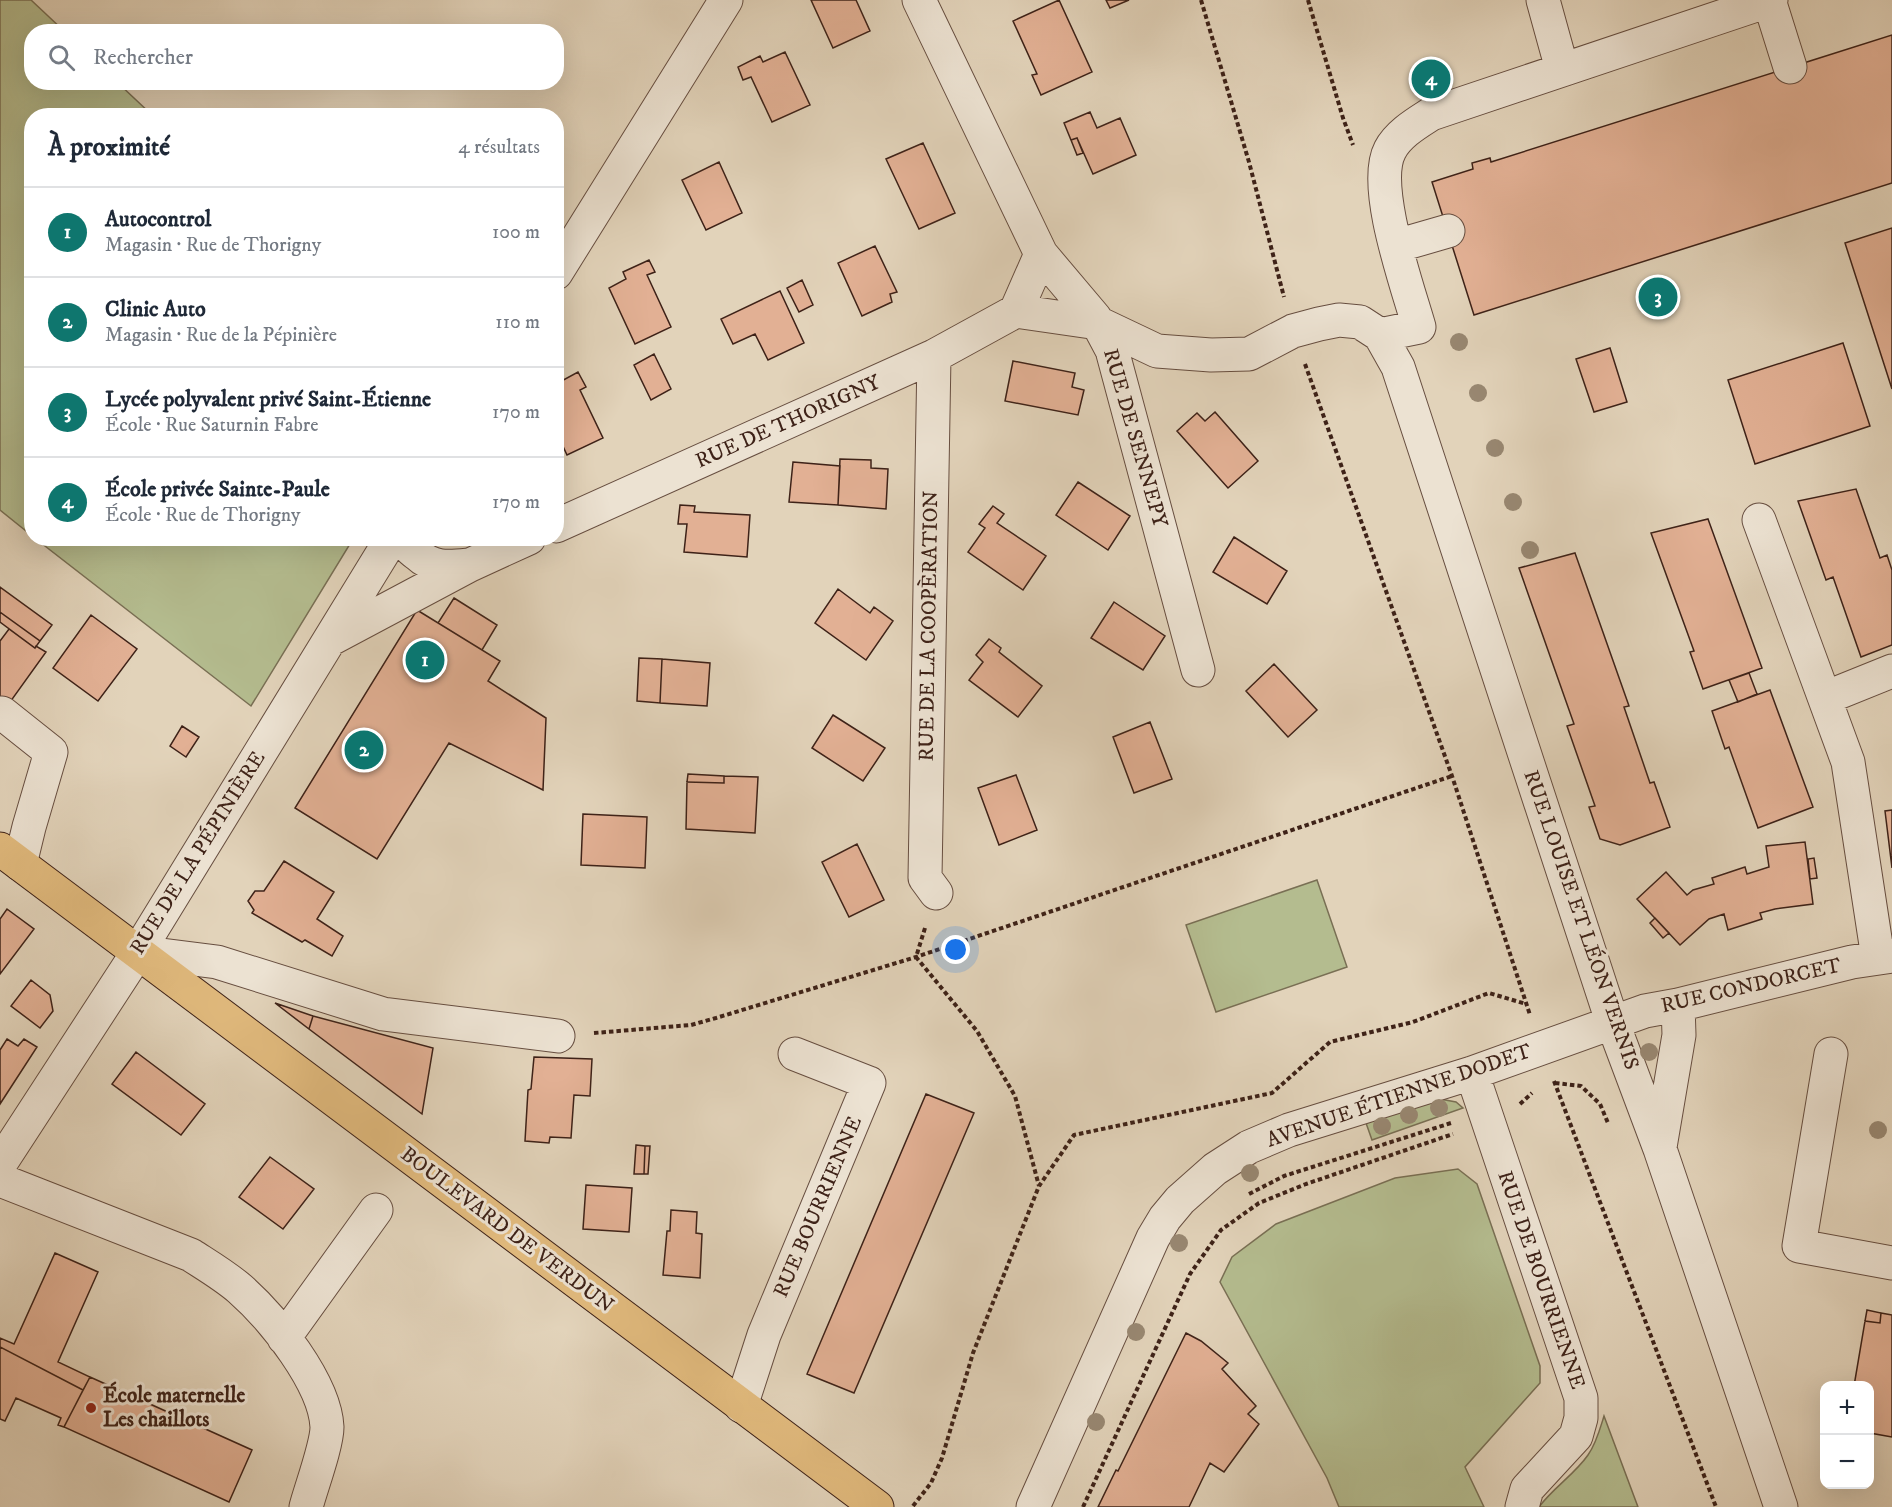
<!DOCTYPE html>
<html lang="fr">
<head>
<meta charset="utf-8">
<style>
  :root { --surface:#fff; --page:#f2f2f3; --text:#1f2937; --muted:#747a83; --line:#e0e1e3; --accent:#0f766e }
  body { margin:0; font-family:"IM FELL DW Pica",serif; background:var(--page); color:var(--text) }
  .controls { position:absolute; right:18px; bottom:18px; display:grid; overflow:hidden; border-radius:12px; box-shadow:0 6px 24px #0002 }
  .controls button { width:54px; height:54px; display:grid; place-items:center; padding:0; border:0; border-bottom:2px solid var(--line); background:var(--surface); color:var(--text); font:30px sans-serif }
  .you { position:absolute; left:956px; top:950px; width:21px; height:21px; margin:-15px; border:4px solid #fff; border-radius:50%; background:#1a73e8; box-shadow:0 0 0 9px #1a73e833 }
  .badge { display:grid; place-items:center; width:39px; height:39px; border-radius:50%; background:var(--accent); color:#fff; font-size:20px; font-weight:700 }
  .pin { position:absolute; translate:-50% -50%; border:3px solid #fff; box-shadow:0 2px 6px #0006 }
  .list { margin:0; padding:0; list-style:none }
  h2 { display:flex; justify-content:space-between; align-items:center; height:78px; margin:0; padding:0 24px; font-size:26px }
  h2 small { font-size:20px; font-weight:400; color:var(--muted) }
  .list li { display:grid; grid-template-columns:39px 1fr auto; gap:18px; align-items:center; box-sizing:border-box; height:90px; padding:0 24px; border-top:2px solid var(--line) }
  .list b { display:block; font-size:22px; white-space:nowrap }
  .list p { margin:0; font-size:20px; white-space:nowrap; color:var(--muted) }
  .list em { font-size:20px; font-style:normal; color:var(--muted) }
  .icon { flex:none; width:33px; height:33px; fill:none; stroke:currentColor; stroke-width:2; stroke-linecap:round; stroke-linejoin:round }
  .map { position:relative; flex:none; width:1892px; height:1507px; overflow:hidden }
  .search { position:absolute; background:var(--surface); box-shadow:0 6px 24px #0002; left:24px; top:24px; width:540px; height:66px; display:flex; align-items:center; gap:15px; box-sizing:border-box; padding:0 21px; border-radius:24px; color:var(--muted); font-size:22px }
  .panel { position:absolute; background:var(--surface); box-shadow:0 6px 24px #0002; left:24px; top:108px; width:540px; height:438px; border-radius:24px }
  .map>svg:first-child { display:block }
  .green { fill:#b4bc8f; stroke:#796f54; stroke-width:1.5 }
  .building { fill:#e2b094; stroke:#3e2218; stroke-width:1.5 }
  .lines { fill:none; stroke-linecap:round; stroke-linejoin:round }
  .minor-casing { stroke:#674e40; stroke-width:35 }
  .major-casing { stroke:#3e2218; stroke-width:35 }
  .path { stroke:#3e2218; stroke-width:4; stroke-dasharray:4.5 3; stroke-linecap:butt }
  .minor { stroke:#ece2d2; stroke-width:33 }
  .major { stroke:#e1ba7d; stroke-width:33 }
  .tree { fill:#988771 }
  .poi-dot { fill:#8f2418; stroke:#ece2d2; stroke-width:2 }
  .labels { text-anchor:middle; dominant-baseline:central; stroke-width:6; stroke-linejoin:round; paint-order:stroke }
  .street-label { font-size:21px; fill:#3e2218; stroke:#ece2d2 }
  .poi-label { font-size:21px; font-weight:bold; fill:#3e2218; stroke:#ece2d2; text-anchor:start }
</style>
</head>
<body>
<div class="map">
<svg width="1892" height="1507" viewBox="0 0 1892 1507">
  <rect width="100%" height="100%" fill="#e2d3ba"/>
  <filter id="stains"><feTurbulence type="fractalNoise" baseFrequency=".00333" numOctaves="4"/><feColorMatrix values="0 0 0 0 .2 0 0 0 0 .09 0 0 0 0 .02 0 0 0 .5 -.17"/></filter>
  <radialGradient id="worn" r=".72"><stop offset=".6" stop-color="#630" stop-opacity="0"/><stop offset="1" stop-color="#630" stop-opacity=".3"/></radialGradient>
  <!-- green -->
  <path class="green" d="M0 0H31L64 31 32 32V82L118 83 152 115 32 116 31 535 0 510Z
    M36 539H353L251 706Z
    M1317 880 1347 967 1216 1012 1186 925Z
    M1440 1099 1456 1102 1463 1108 1372 1140 1366 1123Z
    M1458 1169 1477 1184 1540 1366V1383L1465 1467 1484 1507H1339L1327 1478 1220 1282 1232 1257 1276 1224 1395 1178Z
    M1604 1416 1638 1507H1539C1553 1488 1575 1474 1588 1455 1596 1444 1600 1429 1604 1416Z"/>
  <!-- building -->
  <path class="building" d="M811 0H856L870 31 833 48Z
    M1059 0 1092 72 1041 95 1032 75 1037 74 1013 21Z
    M1106 0H1129L1110 8Z
    M1892 35V183L1474 315 1432 182 1473 169 1472 163 1490 158 1491 162Z
    M785 52 810 105 772 122 751 77 743 80 738 67 760 56 763 62Z
    M1090 112 1097 128 1120 118 1136 155 1093 174 1077 138 1071 140 1064 123Z
    M1077 138 1083 153 1077 155 1071 140Z
    M923 143 955 213 919 229 886 159Z
    M719 162 742 213 706 230 682 180Z
    M1892 228V389L1845 243Z
    M875 246 897 292 890 294 892 302 862 316 838 263Z
    M649 260 655 272 647 275 671 327 635 344 609 288 626 279 623 272Z
    M802 280 813 305 799 312 787 288Z
    M780 291 804 343 768 360 755 334 733 344 721 319Z
    M1843 343 1870 426 1755 464 1728 380Z
    M1610 348 1627 402 1594 412 1576 359Z
    M654 354 671 389 651 400 634 365Z
    M1013 361 1075 373 1072 387 1084 390 1078 415 1005 401Z
    M578 372 586 387 580 390 603 438 567 455 556 431V384Z
    M1215 412 1258 461 1228 488 1177 431 1197 413 1205 421Z
    M840 459 871 460V468L888 469 886 509 838 505Z
    M793 462 840 466 838 505 789 502Z
    M1078 482 1130 516 1108 550 1056 515Z
    M1856 489 1880 558 1887 555 1892 570V645L1861 657 1833 577 1826 580 1798 501Z
    M680 505 695 506 694 512 750 515 747 557 684 552 687 524H678Z
    M993 506 1004 514 997 523 1046 556 1023 590 968 552 985 528 979 524Z
    M1708 519 1762 668 1703 689 1690 652 1694 651 1651 533Z
    M1234 537 1287 571 1267 604 1213 572Z
    M1575 553 1629 706 1624 707 1650 783 1654 782 1670 827 1620 845 1600 839 1589 807 1595 806 1567 726 1574 724 1519 568Z
    M0 587 52 625 40 641 0 612Z
    M838 589 870 613 874 607 893 621 866 660 815 623Z
    M454 598 497 625 482 650 438 623Z
    M1114 602 1165 636 1143 670 1091 638Z
    M417 610 500 661 488 681 546 718 543 790 449 743 377 859 295 808Z
    M0 612 40 641 35 648 0 622Z
    M91 615 137 649 98 701 53 668Z
    M9 629 35 648 36 646 46 652 0 716V641Z
    M989 639 1001 648 999 652 1042 686 1018 717 969 680 983 662 976 655Z
    M639 658 662 659 660 703 637 701Z
    M662 659 710 663 707 706 660 703Z
    M1274 664 1317 710 1288 737 1246 691Z
    M1749 673 1757 694 1738 702 1729 680Z
    M1770 690 1813 807 1758 828 1729 747 1725 749 1712 711Z
    M833 715 885 748 863 781 812 748Z
    M1150 722 1172 779 1134 793 1113 737Z
    M182 726 199 737 186 757 170 746Z
    M688 774 724 776V783L687 782Z
    M1016 775 1037 830 999 845 978 788Z
    M724 776 758 777 755 833 686 829 687 782 724 783Z
    M1892 810V868L1885 811Z
    M583 814 647 817 645 868 581 865Z
    M1805 842 1813 904 1775 909 1760 913 1762 919 1728 930 1724 914 1709 919 1680 945 1637 899 1666 872 1687 895 1693 890 1714 884 1712 878 1745 867 1747 874 1769 867 1766 846Z
    M857 844 884 900 849 917 822 862Z
    M1814 858 1817 878 1810 879 1808 859Z
    M284 861 334 892 317 919 343 936 332 956 305 940 302 942 252 913 254 910 248 901 255 891H264Z
    M7 909 34 929 0 974V919Z
    M1655 918 1669 933 1663 938 1650 923Z
    M31 980 50 995 53 1011 40 1028 11 1006Z
    M275 1003 313 1016 309 1029Z
    M313 1016 433 1048 422 1114 309 1029Z
    M7 1039 18 1046 24 1039 37 1047 0 1104V1050Z
    M136 1052 205 1104 181 1135 112 1084Z
    M534 1057 592 1059 590 1096 574 1095 571 1138 550 1137 549 1143 525 1141 528 1090 531 1089Z
    M926 1094 974 1113 854 1393 807 1374Z
    M636 1145 645 1146 644 1174H634Z
    M645 1146H650L648 1174H644Z
    M270 1157 314 1189 283 1229 239 1197Z
    M586 1185 632 1188 629 1232 583 1229Z
    M671 1210 697 1212 696 1233 702 1234 700 1278 663 1275 667 1231H670Z
    M55 1253 98 1272 58 1362 90 1377 83 1390 0 1347V1338L14 1344Z
    M1867 1310 1881 1313 1880 1323 1865 1321Z
    M1881 1313 1892 1315V1437L1870 1433V1386H1854L1865 1321 1880 1323Z
    M1186 1333 1201 1341 1228 1363 1222 1369 1256 1406 1248 1414 1259 1424 1224 1472 1210 1463 1189 1507H1098L1116 1470 1118 1471Z
    M0 1347 83 1390 64 1427 58 1425 61 1418 16 1398 5 1421 0 1419Z
    M90 1377 252 1450 229 1502 64 1427Z"/>
  <g class="lines">
    <!-- minor casing -->
    <g class="minor-casing">
      <path id="minor" d="M919 0 1041 254 1095 318 1112 350 1198 670
        M1543 0 1562 69
        M1769 0 1790 67
        M1396 246 1448 231
        M556 273 726 0
        M1016 311 1041 254
        M1380 335 1419 327C1408 288 1371 186 1390 150 1398 134 1417 123 1431 114L1771 0
        M934 356 925 878 936 893
        M1759 520 1848 762 1878 958
        M556 526 934 356 1016 311 1098 323 1157 351 1211 355 1249 354 1293 331 1319 324 1339 320 1360 322 1380 335 1398 367 1612 1021 1660 1149 1781 1507
        M405 538C407 546 410 549 417 554 433 569 448 567 469 565
        M331 639 470 565 529 538
        M1825 698 1892 671
        M2 713 51 752 29 827 20 864
        M138 952 217 962 383 1014 558 1036
        M1831 1054 1799 1246 1892 1263
        M1472 1073 1581 1398V1418L1576 1436 1527 1489 1522 1507
        M1660 1147 1679 1035 1678 1005
        M0 1164 138 952 392 538
        M0 1180 191 1255C208 1266 225 1276 240 1289 273 1318 325 1383 327 1427 327 1445 311 1488 306 1507
        M284 1338 376 1210
        M741 1406 764 1335 869 1083 795 1054
        M1033 1507 1153 1238 1165 1218 1180 1200 1215 1169 1249 1147 1289 1130 1472 1073 1645 1011 1678 1005 1852 962 1892 956"/>
    </g>
    <!-- major casing -->
    <g class="major-casing">
      <path id="major" d="M0 849 877 1507"/>
    </g>
    <!-- path -->
    <path class="path" d="M1201 0 1249 162 1284 297
      M1308 0 1343 118 1353 145
      M1305 364 1452 776 1530 1015
      M925 928 916 957 977 1031 1015 1096 1039 1186
      M594 1033 691 1025 716 1018 916 957 1452 776
      M1554 1081 1716 1507
      M1555 1083 1581 1086 1600 1104 1608 1123
      M1520 1104 1532 1093
      M1249 1194 1284 1176 1451 1123
      M913 1506 931 1483 942 1458 973 1353 1039 1186 1074 1135 1272 1093 1330 1042 1413 1022 1489 993 1526 1004
      M1083 1507 1190 1274 1221 1230 1259 1203 1306 1184 1453 1134"/>
    <!-- minor -->
    <use href="#minor" class="minor"/>
    <!-- major -->
    <use href="#major" class="major"/>
  </g>
  <!-- trees -->
  <g class="tree">
    <circle cx="1459" cy="342" r="9"/>
    <circle cx="1478" cy="393" r="9"/>
    <circle cx="1495" cy="448" r="9"/>
    <circle cx="1513" cy="502" r="9"/>
    <circle cx="1530" cy="550" r="9"/>
    <circle cx="1649" cy="1052" r="9"/>
    <circle cx="1439" cy="1108" r="9"/>
    <circle cx="1409" cy="1115" r="9"/>
    <circle cx="1382" cy="1126" r="9"/>
    <circle cx="1878" cy="1130" r="9"/>
    <circle cx="1250" cy="1173" r="9"/>
    <circle cx="1179" cy="1243" r="9"/>
    <circle cx="1136" cy="1332" r="9"/>
    <circle cx="1096" cy="1422" r="9"/>
  </g>
  <!-- markers -->
  <circle class="poi-dot" cx="91" cy="1408" r="6"/>
  <g class="labels">
    <!-- street labels -->
    <g class="street-label">
      <text transform="translate(788 422) rotate(-24)">RUE DE THORIGNY</text>
      <text transform="translate(1135 438) rotate(74)">RUE DE SENNEPY</text>
      <text transform="translate(929 626) rotate(-89)">RUE DE LA COOPÈRATION</text>
      <text transform="translate(198 853) rotate(-58)">RUE DE LA PÉPINIÈRE</text>
      <text transform="translate(1581 920) rotate(71)">RUE LOUISE ET LÉON VERNIS</text>
      <text transform="translate(1751 986) rotate(-13)">RUE CONDORCET</text>
      <text transform="translate(1399 1096) rotate(-19)">AVENUE ÉTIENNE DODET</text>
      <text transform="translate(818 1207) rotate(-67)">RUE BOURRIENNE</text>
      <text transform="translate(507 1230) rotate(37)">BOULEVARD DE VERDUN</text>
      <text transform="translate(1541 1280) rotate(71)">RUE DE BOURRIENNE</text>
    </g>
    <!-- poi labels -->
    <g class="poi-label">
      <text x="103" y="1396">École maternelle<tspan x="103" dy="24">Les chaillots</tspan></text>
    </g>
  </g>
  <rect width="100%" height="100%" filter="url(#stains)"/>
  <rect width="100%" height="100%" fill="url(#worn)"/>
</svg>
<div class="controls">
<button>+</button>
<button>−</button>
</div>
<div class="you"></div>
<div class="pin badge" style="left:425px;top:660px">1</div>
<div class="pin badge" style="left:364px;top:750px">2</div>
<div class="pin badge" style="left:1658px;top:297px">3</div>
<div class="pin badge" style="left:1431px;top:79px">4</div>
<div class="search"><svg class="icon" aria-label="search" viewBox="0 0 24 24"><circle cx="10" cy="10" r="6"/><path d="M15 15l6 6"/></svg>Rechercher</div>
<section class="panel">
<h2>À proximité<small>4 résultats</small></h2>
<ul class="list">
<li><span class="badge">1</span><div><b>Autocontrol</b><p>Magasin · Rue de Thorigny</p></div><em>100 m</em></li>
<li><span class="badge">2</span><div><b>Clinic Auto</b><p>Magasin · Rue de la Pépinière</p></div><em>110 m</em></li>
<li><span class="badge">3</span><div><b>Lycée polyvalent privé Saint-Étienne</b><p>École · Rue Saturnin Fabre</p></div><em>170 m</em></li>
<li><span class="badge">4</span><div><b>École privée Sainte-Paule</b><p>École · Rue de Thorigny</p></div><em>170 m</em></li>
</ul>
</section>
</div>
</body>
</html>
